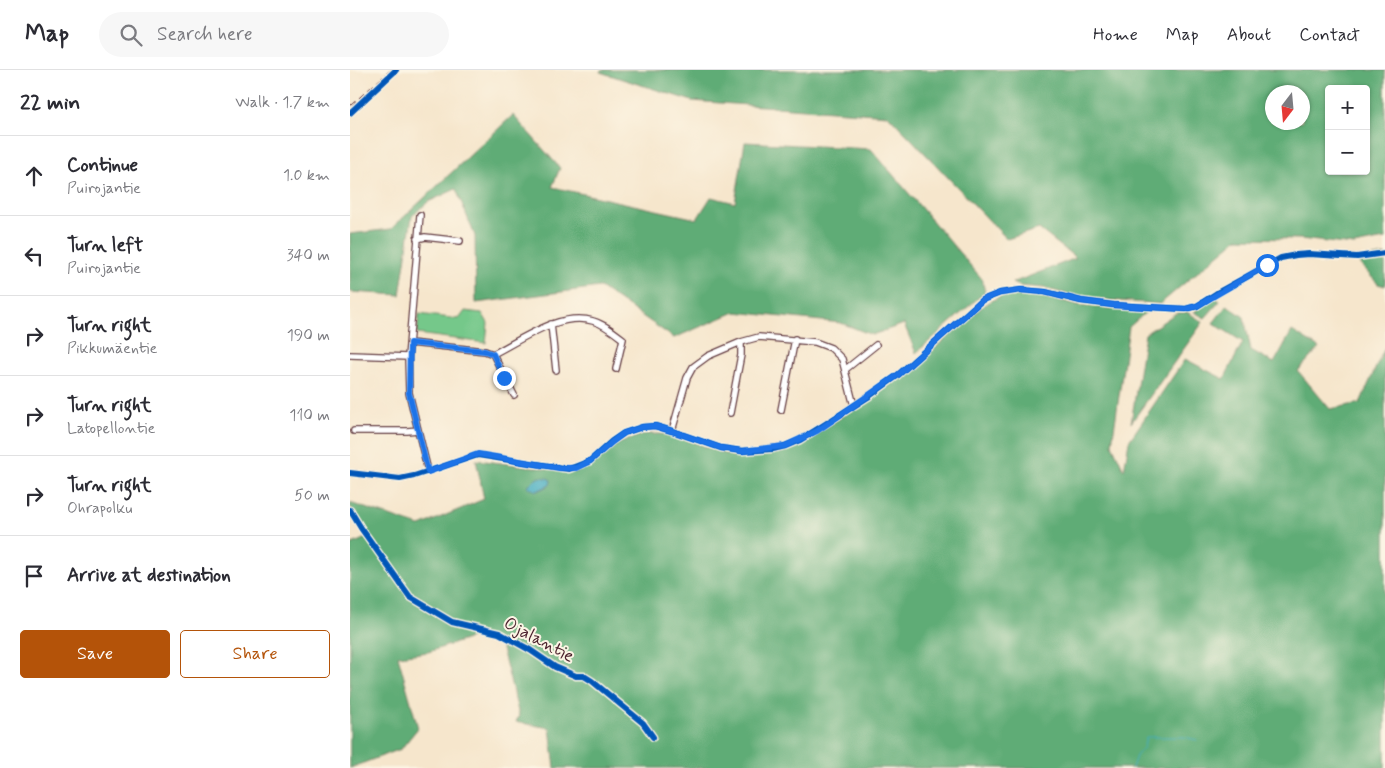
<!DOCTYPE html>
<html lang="en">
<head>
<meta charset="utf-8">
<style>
  :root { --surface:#fff; --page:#f7f7f7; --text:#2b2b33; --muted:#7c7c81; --line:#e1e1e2; --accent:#b45309 }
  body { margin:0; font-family:Mynerve,sans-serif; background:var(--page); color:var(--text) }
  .controls { position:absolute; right:15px; top:15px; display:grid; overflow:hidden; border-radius:5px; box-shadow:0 1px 4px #0004 }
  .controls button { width:45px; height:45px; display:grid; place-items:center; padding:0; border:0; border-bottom:1px solid var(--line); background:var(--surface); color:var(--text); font:25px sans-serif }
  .compass { position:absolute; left:915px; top:15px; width:45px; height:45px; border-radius:50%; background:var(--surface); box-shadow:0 1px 4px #0004; rotate:196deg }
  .stop { position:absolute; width:15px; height:15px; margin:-11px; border:4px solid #1a73e8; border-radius:50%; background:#fff }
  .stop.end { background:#1a73e8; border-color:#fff; box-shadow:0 1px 5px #0008 }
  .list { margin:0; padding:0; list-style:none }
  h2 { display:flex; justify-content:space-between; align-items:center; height:65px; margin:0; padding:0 20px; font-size:21px }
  h2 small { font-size:16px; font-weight:400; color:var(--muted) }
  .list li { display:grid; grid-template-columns:32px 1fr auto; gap:15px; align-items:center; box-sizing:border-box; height:80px; padding:0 20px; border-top:1px solid var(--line) }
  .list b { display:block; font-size:19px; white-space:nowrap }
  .list p { margin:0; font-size:16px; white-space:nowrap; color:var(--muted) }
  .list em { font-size:16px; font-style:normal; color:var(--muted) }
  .actions { display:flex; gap:10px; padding:15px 20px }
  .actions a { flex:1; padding:11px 0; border:1px solid var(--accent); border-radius:5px; text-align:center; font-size:18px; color:var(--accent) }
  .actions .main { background:var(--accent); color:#fff }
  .icon { flex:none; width:28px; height:28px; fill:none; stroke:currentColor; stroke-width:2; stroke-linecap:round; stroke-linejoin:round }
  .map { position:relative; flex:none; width:1035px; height:698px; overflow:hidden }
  header { display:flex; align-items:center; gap:30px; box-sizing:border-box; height:70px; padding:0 25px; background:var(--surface); border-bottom:1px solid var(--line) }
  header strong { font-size:24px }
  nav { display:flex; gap:28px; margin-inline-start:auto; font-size:18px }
  .search { width:350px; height:45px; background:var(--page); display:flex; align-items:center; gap:12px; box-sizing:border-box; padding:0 18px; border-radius:28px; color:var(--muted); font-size:19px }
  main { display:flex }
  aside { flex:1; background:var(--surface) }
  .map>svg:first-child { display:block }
  .green { fill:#74c88a; stroke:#5f745a }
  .forest { fill:#5fac76; stroke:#546650; fill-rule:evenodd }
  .water { fill:#41acc1; stroke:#466676 }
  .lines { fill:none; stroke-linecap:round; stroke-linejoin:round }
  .stream { stroke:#41acc1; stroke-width:1 }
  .minor-casing { stroke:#643d43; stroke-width:8 }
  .minor { stroke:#fff; stroke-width:5.5 }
  .rail { stroke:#4a1f2b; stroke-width:1; stroke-dasharray:8 4; stroke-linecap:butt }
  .cycleway-casing { stroke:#fcf5e5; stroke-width:9 }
  .cycleway { stroke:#0057b8; stroke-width:6 }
  .route { stroke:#1a73e8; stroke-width:6 }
  .labels { text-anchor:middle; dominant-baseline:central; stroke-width:4; stroke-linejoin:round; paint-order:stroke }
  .street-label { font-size:18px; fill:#4a1f2b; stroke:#fcf5e5 }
</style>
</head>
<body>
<header>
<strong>Map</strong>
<div class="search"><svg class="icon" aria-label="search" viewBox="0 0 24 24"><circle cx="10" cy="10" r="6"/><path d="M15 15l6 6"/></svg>Search here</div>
<nav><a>Home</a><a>Map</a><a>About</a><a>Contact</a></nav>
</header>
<main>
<aside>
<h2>22 min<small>Walk · 1.7 km</small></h2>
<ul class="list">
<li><svg class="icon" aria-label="ahead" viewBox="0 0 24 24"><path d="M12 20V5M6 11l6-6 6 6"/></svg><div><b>Continue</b><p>Puirojantie</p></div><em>1.0 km</em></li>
<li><svg class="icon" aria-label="left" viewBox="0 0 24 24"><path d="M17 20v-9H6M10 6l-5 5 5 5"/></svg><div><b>Turn left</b><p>Puirojantie</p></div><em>340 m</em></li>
<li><svg class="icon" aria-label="right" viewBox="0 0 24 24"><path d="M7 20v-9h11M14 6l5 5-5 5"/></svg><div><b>Turn right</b><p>Pikkumäentie</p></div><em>190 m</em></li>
<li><svg class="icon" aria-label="right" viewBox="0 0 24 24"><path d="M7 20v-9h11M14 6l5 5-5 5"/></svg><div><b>Turn right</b><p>Latopellontie</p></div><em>110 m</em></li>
<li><svg class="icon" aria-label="right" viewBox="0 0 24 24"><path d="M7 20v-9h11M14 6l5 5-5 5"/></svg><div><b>Turn right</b><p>Ohrapolku</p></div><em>50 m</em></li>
<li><svg class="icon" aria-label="arrive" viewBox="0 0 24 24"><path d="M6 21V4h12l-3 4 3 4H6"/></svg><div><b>Arrive at destination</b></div></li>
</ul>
<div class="actions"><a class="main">Save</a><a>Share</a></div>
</aside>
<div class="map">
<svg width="1035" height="698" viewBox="0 0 1035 698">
  <rect width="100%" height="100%" fill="#fcf5e5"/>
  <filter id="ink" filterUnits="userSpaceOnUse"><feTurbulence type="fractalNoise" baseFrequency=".02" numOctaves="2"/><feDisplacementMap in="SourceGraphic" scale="10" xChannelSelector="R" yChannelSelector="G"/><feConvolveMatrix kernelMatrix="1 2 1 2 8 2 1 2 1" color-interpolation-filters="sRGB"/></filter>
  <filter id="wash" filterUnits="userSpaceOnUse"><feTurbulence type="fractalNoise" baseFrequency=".0096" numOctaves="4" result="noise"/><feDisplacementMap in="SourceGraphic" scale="20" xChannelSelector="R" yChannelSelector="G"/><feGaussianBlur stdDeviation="1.12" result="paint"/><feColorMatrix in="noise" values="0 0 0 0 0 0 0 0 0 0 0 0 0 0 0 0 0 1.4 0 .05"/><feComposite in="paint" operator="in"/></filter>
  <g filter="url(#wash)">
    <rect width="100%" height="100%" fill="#f6e6cc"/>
    <!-- green -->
    <path class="green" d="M115 241 132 243 138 253 136 273 67 264 69 244 109 249Z"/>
    <!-- forest -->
    <path class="forest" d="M251 0H1035V169L1004 175 950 169 888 168 810 234 731 228 694 218 670 216 662 213 726 188 689 159 657 169 538 45 342 31 250 2ZM979 19H1016V101H979ZM922 22H952V52H922Z
      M163 45 210 98 202 117 347 149 361 127 385 133 395 72 521 79 632 209 635 222 566 283 554 254 522 265 491 253 385 242 324 268 250 217 126 233 125 166 106 119 78 132 62 146 50 225 0 222V164L41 159Z
      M1035 185V216L1028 214 1006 190Z
      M670 224 694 226 728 235 796 242 779 257 762 374 774 400 779 371 835 289 874 309 893 272 863 253 877 235 894 247 901 280 924 293 942 261 969 278 948 301 980 339 1010 333 1035 277V698H205L200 658 166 652 169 645 150 571 130 565 78 582 48 586 68 658 51 679 0 698V475L18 467 0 436V433L70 456 134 429 126 390 226 402 270 373 294 364H320L382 386 443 379 553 306 634 235 651 226Z
      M864 227 870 231 855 248 844 242Z
      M837 242 853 252 781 353 795 264 826 243Z"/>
    <!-- water -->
    <path class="water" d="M189 407 197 408 201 410 200 415 187 421 179 418 178 415Z"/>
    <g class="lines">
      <!-- stream -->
      <path class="stream" d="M782 698 786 686 794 677 796 667H834L847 670"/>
    </g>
  </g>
  <g filter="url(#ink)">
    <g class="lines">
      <!-- minor casing -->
      <g class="minor-casing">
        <path id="minor" d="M70 145 58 287 59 323 78 401
          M67 169 75 167 110 171
          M201 254 206 300
          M60 273 135 281 143 284C171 270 210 241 243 251 254 254 264 262 273 269L266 299
          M143 284 164 325
          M0 285 58 287
          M496 299 526 275
          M431 340 445 269
          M380 343 391 285V272
          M4 361H57L68 360
          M322 361 337 308 343 297 358 286 391 272 409 267 465 272 481 278 492 289 504 336
          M0 403 50 409 64 406 128 385 219 399 240 391 262 371 274 363 292 357 305 356 322 361 371 378 392 381 423 379 435 376 450 370 518 327 548 305 632 230 650 223 671 220 695 222 731 231 763 235 836 239 847 236 867 223 931 188 946 185 959 184 1007 187 1035 183
          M0 440 11 458 60 527 102 552 149 563 180 580 205 597 226 606H234L242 611 293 653 303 667"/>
      </g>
      <!-- minor -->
      <use href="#minor" class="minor"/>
      <!-- rail -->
      <path class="rail" d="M0 36 40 0"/>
      <!-- cycleway casing -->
      <g class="cycleway-casing">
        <path id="cycleway" d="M0 43 46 0
          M0 403 50 409 64 406 128 385 219 399 240 391 262 371 274 363 292 357 305 356 322 361 371 378 392 381 423 379 435 376 450 370 518 327 548 305 632 230 650 223 671 220 695 222 731 231 763 235 836 239 847 236 867 223 931 188 946 185 959 184 1007 187 1035 183
          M0 440 11 458 60 527 102 552 149 563 180 580 205 597 226 606H234L242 611 293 653 303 667"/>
      </g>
      <!-- cycleway -->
      <use href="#cycleway" class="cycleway"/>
    </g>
  </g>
  <g class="lines" filter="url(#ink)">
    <!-- route -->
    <path class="route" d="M154 308 143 284 135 281 60 273 59 323 78 402 128 384 210 398H226L240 391 262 372 274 363 292 357 305 356 322 361 371 378 392 381 435 376 467 361 548 305 632 230 650 223 671 220 695 222 731 231 763 235 836 239 847 236 917 195"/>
  </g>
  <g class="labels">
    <!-- street labels -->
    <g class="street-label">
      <text transform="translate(189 570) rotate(28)">Ojalantie</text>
    </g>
  </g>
</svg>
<div class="controls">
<button>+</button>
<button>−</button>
</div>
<svg class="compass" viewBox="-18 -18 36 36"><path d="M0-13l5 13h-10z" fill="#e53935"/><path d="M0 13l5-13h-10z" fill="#7c7c81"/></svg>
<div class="stop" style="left:917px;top:195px"></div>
<div class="stop end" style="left:154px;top:308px"></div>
</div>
</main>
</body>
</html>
